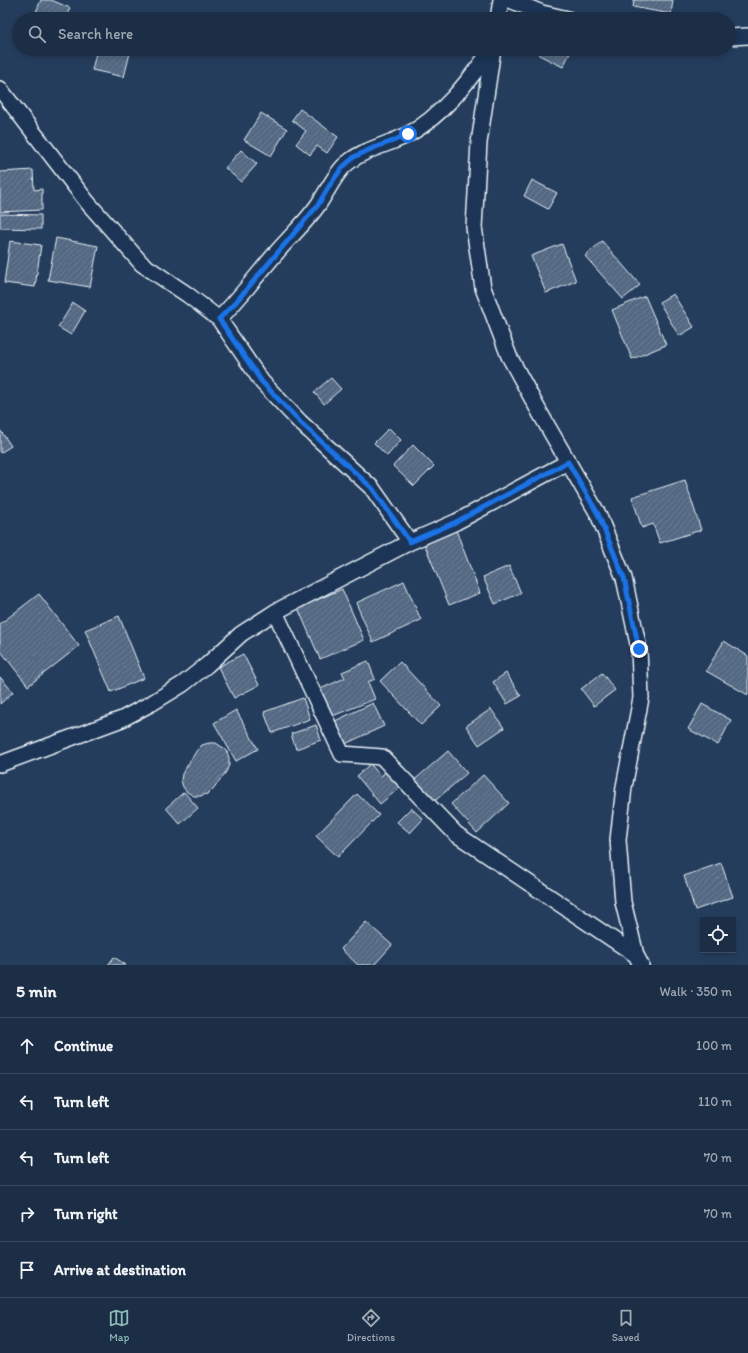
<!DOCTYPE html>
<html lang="en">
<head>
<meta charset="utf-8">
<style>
  :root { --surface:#1c2e46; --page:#293a51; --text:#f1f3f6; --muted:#a0a8b3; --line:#3a4a5f; --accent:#8bbbb9 }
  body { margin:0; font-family:Itim,sans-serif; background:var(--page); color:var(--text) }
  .controls { position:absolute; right:12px; bottom:12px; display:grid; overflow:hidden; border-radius:0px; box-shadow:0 2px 6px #0003 }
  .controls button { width:36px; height:36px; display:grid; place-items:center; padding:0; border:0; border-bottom:1px solid var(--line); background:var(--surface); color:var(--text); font:20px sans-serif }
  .stop { position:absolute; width:12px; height:12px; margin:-9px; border:3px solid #1a73e8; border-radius:50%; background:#fff }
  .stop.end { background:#1a73e8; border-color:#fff; box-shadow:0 1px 4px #0008 }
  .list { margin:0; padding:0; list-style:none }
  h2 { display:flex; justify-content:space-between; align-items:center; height:52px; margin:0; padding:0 16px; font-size:17px }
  h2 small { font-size:13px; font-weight:400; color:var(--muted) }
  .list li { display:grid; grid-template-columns:26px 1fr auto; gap:12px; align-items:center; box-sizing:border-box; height:56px; padding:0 16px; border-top:1px solid var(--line) }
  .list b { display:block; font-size:15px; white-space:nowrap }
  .list em { font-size:13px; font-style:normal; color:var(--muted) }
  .icon { flex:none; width:22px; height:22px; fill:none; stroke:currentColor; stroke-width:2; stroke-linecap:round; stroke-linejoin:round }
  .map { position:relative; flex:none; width:748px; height:965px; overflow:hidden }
  .search { position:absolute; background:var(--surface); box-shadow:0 2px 6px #0003; left:12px; right:12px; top:12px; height:44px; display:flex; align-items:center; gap:10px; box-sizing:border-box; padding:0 14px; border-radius:22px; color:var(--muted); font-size:15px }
  .sheet { height:332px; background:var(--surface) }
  nav { display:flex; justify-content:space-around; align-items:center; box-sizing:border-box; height:56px; border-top:1px solid var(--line); background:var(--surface); font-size:11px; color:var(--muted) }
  nav a { display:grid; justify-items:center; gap:2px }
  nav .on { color:var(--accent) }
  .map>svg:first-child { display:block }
  .building { fill:url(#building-hatch); stroke:#e8f1f8 }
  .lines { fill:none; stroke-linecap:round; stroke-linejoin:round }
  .street-casing { stroke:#e8f1f8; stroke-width:18 }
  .street { stroke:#1d3557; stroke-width:15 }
  .route { stroke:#1a73e8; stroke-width:5 }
</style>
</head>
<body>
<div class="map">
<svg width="748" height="965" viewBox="0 0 748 965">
  <defs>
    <pattern id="building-hatch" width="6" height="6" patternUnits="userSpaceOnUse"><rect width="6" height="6" fill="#536782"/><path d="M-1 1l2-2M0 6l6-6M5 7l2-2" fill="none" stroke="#6c7d94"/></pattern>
  </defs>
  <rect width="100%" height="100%" fill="#253d5d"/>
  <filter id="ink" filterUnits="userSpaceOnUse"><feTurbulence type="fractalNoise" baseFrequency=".025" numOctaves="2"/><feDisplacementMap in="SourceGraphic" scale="8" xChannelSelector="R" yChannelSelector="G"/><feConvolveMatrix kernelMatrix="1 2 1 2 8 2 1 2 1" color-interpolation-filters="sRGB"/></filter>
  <g filter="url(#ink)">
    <!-- building -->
    <path class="building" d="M41 0H51L70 8 65 19H33Z
      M634 0H673L671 14 633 7Z
      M97 49H131L124 77 92 70Z
      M542 49H572L563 67 539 55Z
      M300 109 338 137 327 153 317 146 310 155 296 144 306 131 292 120Z
      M261 113 287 129 271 156 244 140Z
      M241 150 257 164 241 182 225 168Z
      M33 170 34 190 42 189V210L0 212V172Z
      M532 180 557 193 548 209 524 196Z
      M0 214 41 215V229L0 228Z
      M56 238 98 246 90 287 48 280Z
      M10 241 41 245 35 287 4 283Z
      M602 241 640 285 623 299 585 256Z
      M562 244 576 281 546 293 531 256Z
      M673 294 694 327 679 336 659 302Z
      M645 296 666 345 632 359 612 310Z
      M73 303 85 311 71 335 58 327Z
      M331 378 341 389 324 404 314 392Z
      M389 428 401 440 387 456 374 443Z
      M0 430 11 446 0 453Z
      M413 445 434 466 414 486 393 466Z
      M685 480 701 530 660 543 653 524 642 528 632 497Z
      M456 530 480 593 449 605 424 543Z
      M509 566 521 593 495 604 483 577Z
      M404 581 421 620 373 642 356 603Z
      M342 589 364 640 320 659 298 608Z
      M39 594 79 646 28 686 0 650V624Z
      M119 616 144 678 111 692 85 630Z
      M724 641 748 656V695L706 671Z
      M243 654 259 685 234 698 218 667Z
      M368 661 375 679 368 682 375 699 330 717 318 690 345 678 342 672Z
      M400 662 441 706 421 725 380 681Z
      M506 673 521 696 507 704 493 682Z
      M602 673 615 690 594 706 581 689Z
      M0 677 13 692 0 704Z
      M303 698 310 719 272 733 264 712Z
      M373 703 384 726 345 744 335 721Z
      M702 704 731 720 718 745 688 729Z
      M491 709 504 728 479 745 466 726Z
      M236 710 258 749 236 761 214 723Z
      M316 725 321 740 296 749 291 734Z
      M209 743H216L222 747 227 752 229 758V765L226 772 212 790 207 794 200 796H194L187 792 183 787 181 780 182 774 197 750 202 745Z
      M448 751 467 773 430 805 411 783Z
      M370 764 381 776 389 769 403 785 380 804 357 776Z
      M483 775 509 803 477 833 451 804Z
      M184 792 198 808 180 824 166 808Z
      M357 794 379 815 338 857 316 836Z
      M411 808 423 819 410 833 397 822Z
      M721 863 733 897 695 910 684 876Z
      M366 922 392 945 374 965H358L341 949Z
      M114 957 126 965H108Z"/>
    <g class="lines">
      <!-- street casing -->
      <g class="street-casing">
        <path id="street" d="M510 0 542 13 568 19
          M498 19 501 0
          M729 37 748 36
          M493 49 479 143 474 227 483 288 509 356 540 413 598 514 624 578 639 649 641 698 624 787 618 840 623 902 636 955 641 965
          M0 89 88 203 142 264 188 295 219 319 262 382 300 422 372 488 410 542
          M219 319C240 298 257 275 277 252 290 237 306 222 318 205 327 192 333 178 343 167 361 149 386 146 407 135 442 117 469 80 492 49
          M275 612 342 754 382 757 456 834 636 955
          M0 764 122 719 152 703 183 684 207 665 241 634 275 612 410 542 456 522 568 462"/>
      </g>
      <!-- street -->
      <use href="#street" class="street"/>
    </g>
  </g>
  <g class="lines" filter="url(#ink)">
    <!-- route -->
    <path class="route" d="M408 134 393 141 373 148 354 157 342 168 331 183 318 205 235 303 219 319 262 382 300 422 372 488 410 542 456 522 568 462 598 514 624 578 639 649"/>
  </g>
</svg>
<div class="controls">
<button><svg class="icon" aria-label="locate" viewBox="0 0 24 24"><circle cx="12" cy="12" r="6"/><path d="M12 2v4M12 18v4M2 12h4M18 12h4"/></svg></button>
</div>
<div class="stop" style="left:408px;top:134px"></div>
<div class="stop end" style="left:639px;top:649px"></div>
<div class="search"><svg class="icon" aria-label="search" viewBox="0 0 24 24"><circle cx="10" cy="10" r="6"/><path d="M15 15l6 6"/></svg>Search here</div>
</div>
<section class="sheet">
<h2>5 min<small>Walk · 350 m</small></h2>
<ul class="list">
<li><svg class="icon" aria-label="ahead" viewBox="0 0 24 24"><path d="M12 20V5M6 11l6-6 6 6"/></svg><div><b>Continue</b></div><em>100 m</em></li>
<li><svg class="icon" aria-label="left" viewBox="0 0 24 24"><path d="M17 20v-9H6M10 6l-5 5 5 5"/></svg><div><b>Turn left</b></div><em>110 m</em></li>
<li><svg class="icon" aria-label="left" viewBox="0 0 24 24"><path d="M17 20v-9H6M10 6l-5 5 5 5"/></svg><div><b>Turn left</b></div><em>70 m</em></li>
<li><svg class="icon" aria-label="right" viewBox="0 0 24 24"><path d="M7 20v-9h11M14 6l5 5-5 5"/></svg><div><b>Turn right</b></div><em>70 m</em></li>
<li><svg class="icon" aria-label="arrive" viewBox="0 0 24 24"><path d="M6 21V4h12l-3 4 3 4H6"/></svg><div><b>Arrive at destination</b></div></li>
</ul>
</section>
<nav>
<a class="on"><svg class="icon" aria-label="map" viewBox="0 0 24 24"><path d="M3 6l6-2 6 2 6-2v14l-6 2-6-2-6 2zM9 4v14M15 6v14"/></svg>Map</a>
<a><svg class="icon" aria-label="directions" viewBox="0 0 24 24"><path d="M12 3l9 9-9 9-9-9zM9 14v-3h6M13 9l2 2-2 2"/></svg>Directions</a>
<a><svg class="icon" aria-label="saved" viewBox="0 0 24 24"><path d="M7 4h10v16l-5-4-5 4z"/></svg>Saved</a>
</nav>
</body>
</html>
